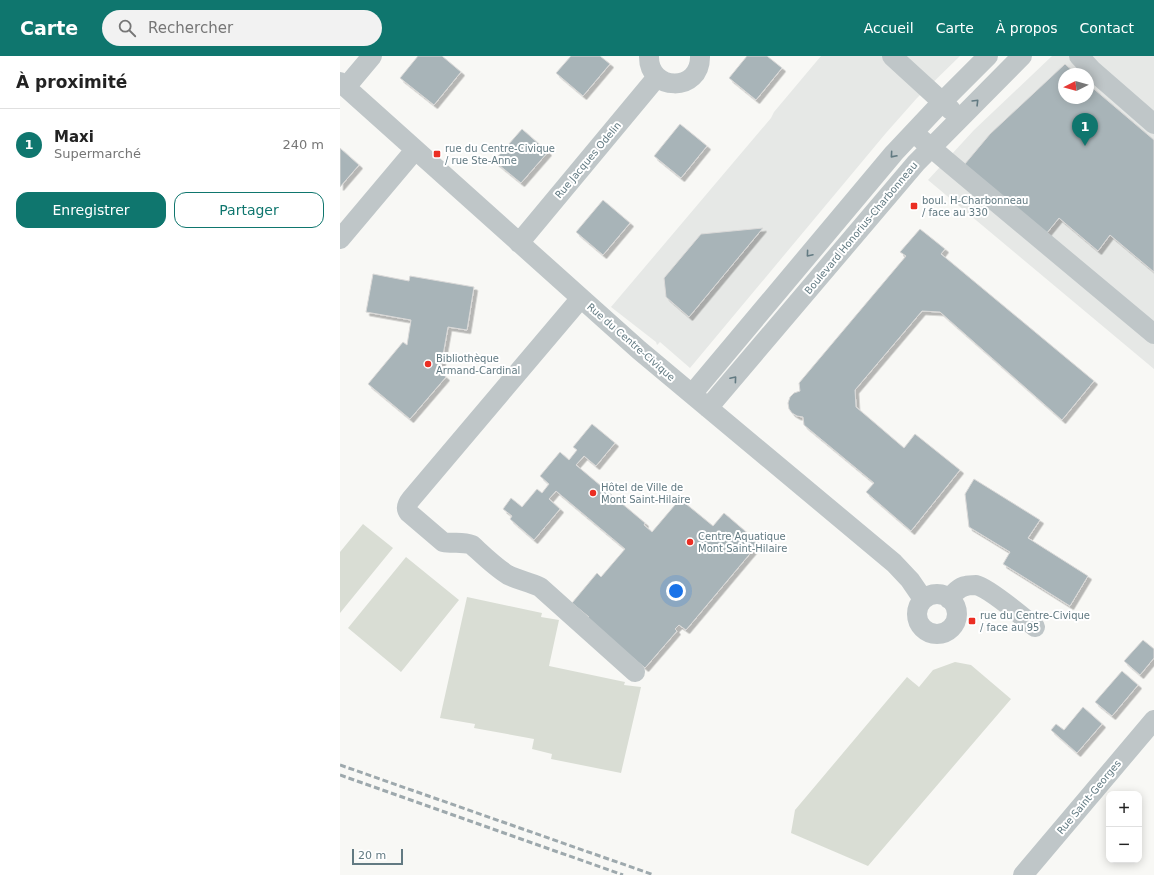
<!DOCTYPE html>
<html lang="fr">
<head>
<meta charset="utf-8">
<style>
  :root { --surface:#fff; --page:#f2f2f2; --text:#222; --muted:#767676; --line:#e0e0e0; --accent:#0f766e }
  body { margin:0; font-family:"DejaVu Sans",sans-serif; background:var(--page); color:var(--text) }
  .controls { position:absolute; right:12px; bottom:12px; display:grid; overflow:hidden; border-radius:8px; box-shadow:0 2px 10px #0003 }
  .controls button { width:36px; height:36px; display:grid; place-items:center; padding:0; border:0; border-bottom:1px solid var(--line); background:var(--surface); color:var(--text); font:20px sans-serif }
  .compass { position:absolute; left:718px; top:12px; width:36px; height:36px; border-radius:50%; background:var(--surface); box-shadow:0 2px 10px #0003; rotate:264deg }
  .scale { position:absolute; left:12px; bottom:10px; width:51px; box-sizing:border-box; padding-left:4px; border:2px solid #627a82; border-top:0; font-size:11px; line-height:14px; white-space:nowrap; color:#627a82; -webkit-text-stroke:3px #fff; paint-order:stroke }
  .you { position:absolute; left:336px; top:535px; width:14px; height:14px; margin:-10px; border:3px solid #fff; border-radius:50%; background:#1a73e8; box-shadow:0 0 0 6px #1a73e833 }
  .badge { display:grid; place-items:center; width:26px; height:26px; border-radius:50%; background:var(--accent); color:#fff; font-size:13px; font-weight:700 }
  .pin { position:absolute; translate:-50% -33px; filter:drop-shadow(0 1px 2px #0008) }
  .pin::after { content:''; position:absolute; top:21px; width:14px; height:12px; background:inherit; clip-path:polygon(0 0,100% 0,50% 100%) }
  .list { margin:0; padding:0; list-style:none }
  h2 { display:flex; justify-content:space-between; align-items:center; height:52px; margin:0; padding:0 16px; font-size:17px }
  h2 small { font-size:13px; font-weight:400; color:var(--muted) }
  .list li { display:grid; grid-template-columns:26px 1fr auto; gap:12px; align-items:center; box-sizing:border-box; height:72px; padding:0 16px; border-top:1px solid var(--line) }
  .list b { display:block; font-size:15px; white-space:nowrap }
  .list p { margin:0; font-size:13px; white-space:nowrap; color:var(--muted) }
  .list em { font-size:13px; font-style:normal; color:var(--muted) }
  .actions { display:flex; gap:8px; padding:12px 16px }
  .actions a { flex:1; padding:9px 0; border:1px solid var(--accent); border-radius:12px; text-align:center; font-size:14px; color:var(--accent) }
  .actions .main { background:var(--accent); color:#fff }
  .icon { flex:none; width:22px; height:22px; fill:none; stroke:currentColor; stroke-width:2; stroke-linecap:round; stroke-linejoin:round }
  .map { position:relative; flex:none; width:814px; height:819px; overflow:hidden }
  header { display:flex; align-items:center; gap:24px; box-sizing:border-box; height:56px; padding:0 20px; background:var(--accent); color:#fff }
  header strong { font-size:19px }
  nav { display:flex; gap:22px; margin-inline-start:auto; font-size:14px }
  .search { width:280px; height:36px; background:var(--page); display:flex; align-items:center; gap:10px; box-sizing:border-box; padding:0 14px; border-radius:22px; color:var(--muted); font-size:15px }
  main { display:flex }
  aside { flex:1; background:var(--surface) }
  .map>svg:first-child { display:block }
  .built { fill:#e6e8e6; fill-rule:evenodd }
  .green { fill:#d9ddd4 }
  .building { fill:#a8b4b8; stroke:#dad9d8; filter:url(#shadow) }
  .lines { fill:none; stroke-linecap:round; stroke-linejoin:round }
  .minor { stroke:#bfc6c8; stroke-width:20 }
  .rail { stroke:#9ea9ad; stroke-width:3; stroke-dasharray:6 3; stroke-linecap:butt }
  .oneway { stroke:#627a82 }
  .poi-dot { fill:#eb2e23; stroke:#fff; stroke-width:1.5 }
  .labels { text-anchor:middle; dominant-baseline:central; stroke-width:4; stroke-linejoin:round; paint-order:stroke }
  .poi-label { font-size:10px; fill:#627a82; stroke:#fff; text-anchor:start }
  .street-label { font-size:10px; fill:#627a82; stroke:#fff }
</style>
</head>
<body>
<header>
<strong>Carte</strong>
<div class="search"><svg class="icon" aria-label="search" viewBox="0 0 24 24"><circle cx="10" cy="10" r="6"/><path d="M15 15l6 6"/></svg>Rechercher</div>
<nav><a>Accueil</a><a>Carte</a><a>À propos</a><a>Contact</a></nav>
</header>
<main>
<aside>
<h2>À proximité<small></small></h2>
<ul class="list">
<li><span class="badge">1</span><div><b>Maxi</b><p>Supermarché</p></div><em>240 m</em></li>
</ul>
<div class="actions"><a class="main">Enregistrer</a><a>Partager</a></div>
</aside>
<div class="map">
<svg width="814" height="819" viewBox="0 0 814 819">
  <defs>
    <filter id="shadow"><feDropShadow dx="3.5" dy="3.5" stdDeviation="0" flood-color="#0004"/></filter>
  </defs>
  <rect width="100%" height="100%" fill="#f8f8f5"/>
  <!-- built -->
  <path class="built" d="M481 0H620L577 42 546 77 350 312 320 286 317 289 316 286 271 251 431 62 434 56Z
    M712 0H814V313L588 124 634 74ZM724 18H748V42H724Z"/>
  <!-- green -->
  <path class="green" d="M23 468 53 492 0 557V496Z
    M66 501 119 544 61 616 8 572Z
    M127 541 202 557 201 561 219 564 209 610 285 626 284 629 301 631 281 717 211 703 212 698 192 693 194 683 134 672 135 668 100 662Z
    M615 606 631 609 671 643 528 810 451 777 455 754 567 621 579 631 593 614Z"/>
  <!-- building -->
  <path class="building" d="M78 0H102L121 16 94 49 60 22Z
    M231 0H260L270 8 243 40 216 17Z
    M407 0H427L442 12 416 44 389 22Z
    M725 8 736 18H724V42H748V28L814 84V216L770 179 758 195 719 162 706 178 624 109 650 78Z
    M340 68 367 90 341 122 314 100Z
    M182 73 208 96 181 127 154 105Z
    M0 92 19 109 0 131Z
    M263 144 290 167 263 199 236 176Z
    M423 172 349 261 326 241 324 222 361 178Z
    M580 173 605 193 601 198 754 325 722 364 600 256 582 255 515 334 516 351 564 392 575 378 620 414 571 475 526 436 534 427 464 369 463 361 457 360 452 357 449 353 448 347 450 341 454 337 460 335 459 327 566 200 560 196Z
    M33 218 69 225 70 220 134 231 127 274 108 271 100 316 106 321 70 363 28 328 63 286 67 289 71 264 26 256Z
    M252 368 275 387 256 410 244 400 236 409 305 467 304 469 312 476 340 443 373 470 384 457 419 487 346 574 339 569 335 573 337 575 305 612 247 563 249 561 232 547 257 517 261 521 285 493 216 435 209 443 220 453 194 484 170 463 172 460 163 453 171 442 182 451 197 433 202 437 209 428 200 420 220 396 229 404 237 394 233 391Z
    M634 423 700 464 688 482 748 520 730 550 663 508 670 496 629 471 625 438Z
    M803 584 814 593V602L800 619 784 605Z
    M782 615 798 629 772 660 755 646Z
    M743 651 762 668 737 697 711 674 716 668 724 674Z"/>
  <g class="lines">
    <!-- minor -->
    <path class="minor" d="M309 0C308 36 361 37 360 0
      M552 0 611 54
      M739 0 752 14 814 68
      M0 26 299 294 554 507 570 524 583 543
      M6 31 32 0
      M581 83 608 106 814 278
      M0 183 75 94
      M179 187 317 21
      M241 242 71 443C67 448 65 452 69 457L103 486C113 488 122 485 132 489 143 499 155 511 168 519 178 524 189 526 200 531L295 616
      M352 338 554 97 602 46 648 0
      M368 352 576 107 682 0
      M577 558a20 20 0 1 1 40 0a20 20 0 1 1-40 0Z
      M609 543C614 537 619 531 626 530 629 529 633 529 636 529 649 532 683 561 695 571
      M683 819 814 664"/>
    <!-- rail -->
    <path class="rail" d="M0 709 314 819
      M0 719 283 819"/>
  </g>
  <!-- one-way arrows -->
  <defs><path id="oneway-chevron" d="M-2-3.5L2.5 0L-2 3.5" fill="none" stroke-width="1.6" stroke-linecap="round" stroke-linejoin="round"/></defs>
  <g class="oneway">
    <use href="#oneway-chevron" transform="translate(636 46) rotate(-45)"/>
    <use href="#oneway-chevron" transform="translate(553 99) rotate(131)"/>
    <use href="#oneway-chevron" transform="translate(469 198) rotate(130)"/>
    <use href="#oneway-chevron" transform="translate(394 323) rotate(-50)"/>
  </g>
  <!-- markers -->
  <g class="poi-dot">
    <rect x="93" y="94" width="8" height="8" rx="2"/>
    <rect x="570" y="146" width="8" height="8" rx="2"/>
    <circle cx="88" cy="308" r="4"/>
    <circle cx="253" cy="437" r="4"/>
    <circle cx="350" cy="486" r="4"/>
    <rect x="628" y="561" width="8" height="8" rx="2"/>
  </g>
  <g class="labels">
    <!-- poi labels -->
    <g class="poi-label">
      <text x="105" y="92">rue du Centre-Civique<tspan x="105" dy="12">/ rue Ste-Anne</tspan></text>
      <text x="582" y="144">boul. H-Charbonneau<tspan x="582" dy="12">/ face au 330</tspan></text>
      <text x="96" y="302">Bibliothèque<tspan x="96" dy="12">Armand-Cardinal</tspan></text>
      <text x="261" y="431">Hôtel de Ville de<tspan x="261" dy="12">Mont Saint-Hilaire</tspan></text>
      <text x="358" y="480">Centre Aquatique<tspan x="358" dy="12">Mont Saint-Hilaire</tspan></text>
      <text x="640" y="559">rue du Centre-Civique<tspan x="640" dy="12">/ face au 95</tspan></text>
    </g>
    <!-- street labels -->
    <g class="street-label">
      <text transform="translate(248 104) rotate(-50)">Rue Jacques Odelin</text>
      <text transform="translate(521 172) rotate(-50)">Boulevard Honorius-Charbonneau</text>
      <text transform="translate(291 286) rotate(41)">Rue du Centre-Civique</text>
      <text transform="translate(749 741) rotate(-50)">Rue Saint-Georges</text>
    </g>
  </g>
</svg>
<div class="controls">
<button>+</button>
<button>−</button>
</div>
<svg class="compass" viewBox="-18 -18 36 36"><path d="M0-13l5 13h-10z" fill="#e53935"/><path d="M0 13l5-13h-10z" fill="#767676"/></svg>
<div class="scale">20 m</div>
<div class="you"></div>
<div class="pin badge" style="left:745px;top:90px">1</div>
</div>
</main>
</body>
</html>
